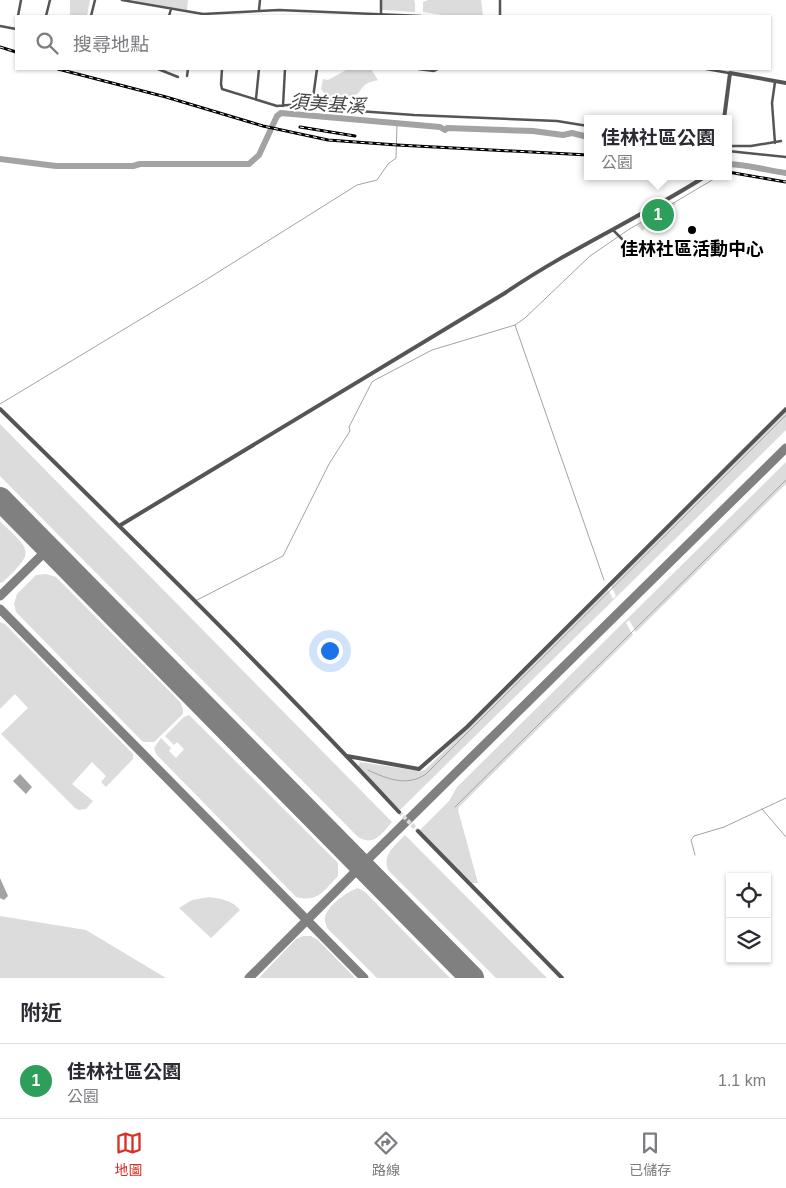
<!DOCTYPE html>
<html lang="zh-TW">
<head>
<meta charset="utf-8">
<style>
  :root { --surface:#fff; --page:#f7f7f7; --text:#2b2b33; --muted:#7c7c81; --line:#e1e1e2; --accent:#d93025 }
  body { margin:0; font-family:Arial,"Noto Sans TC",sans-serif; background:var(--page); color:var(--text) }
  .controls { position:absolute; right:15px; bottom:15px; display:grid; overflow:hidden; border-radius:0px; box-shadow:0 1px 4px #0004 }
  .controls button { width:45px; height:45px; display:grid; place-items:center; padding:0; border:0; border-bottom:1px solid var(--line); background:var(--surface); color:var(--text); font:25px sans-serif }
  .you { position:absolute; left:329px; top:650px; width:18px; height:18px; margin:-12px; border:4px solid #fff; border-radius:50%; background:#1a73e8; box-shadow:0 0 0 8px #1a73e833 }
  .badge { display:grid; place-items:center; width:32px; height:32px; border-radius:50%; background:var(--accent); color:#fff; font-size:16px; font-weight:700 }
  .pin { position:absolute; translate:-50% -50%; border:2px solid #fff; box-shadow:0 1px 5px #0006 }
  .popup { position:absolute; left:584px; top:115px; width:148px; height:65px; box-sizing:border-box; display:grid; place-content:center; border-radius:0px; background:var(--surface); filter:drop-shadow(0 1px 4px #0005); font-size:16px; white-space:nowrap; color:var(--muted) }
  .popup b { font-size:19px; color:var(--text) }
  .popup::after { content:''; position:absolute; left:50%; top:100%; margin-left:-10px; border:10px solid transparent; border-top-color:var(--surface) }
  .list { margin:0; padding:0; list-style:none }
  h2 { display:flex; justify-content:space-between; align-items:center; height:65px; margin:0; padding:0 20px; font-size:21px }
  h2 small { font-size:16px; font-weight:400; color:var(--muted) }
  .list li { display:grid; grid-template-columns:32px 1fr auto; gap:15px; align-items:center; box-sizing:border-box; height:75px; padding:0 20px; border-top:1px solid var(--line) }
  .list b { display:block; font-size:19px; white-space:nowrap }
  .list p { margin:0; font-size:16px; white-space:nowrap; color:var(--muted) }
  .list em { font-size:16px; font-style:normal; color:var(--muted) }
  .icon { flex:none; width:28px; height:28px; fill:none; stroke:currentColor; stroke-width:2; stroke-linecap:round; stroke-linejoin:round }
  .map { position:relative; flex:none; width:786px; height:978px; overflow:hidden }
  .search { position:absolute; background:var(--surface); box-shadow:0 1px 4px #0004; left:15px; right:15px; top:15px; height:55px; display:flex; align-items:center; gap:12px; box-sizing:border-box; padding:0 18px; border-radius:0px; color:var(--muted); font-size:19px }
  .sheet { height:140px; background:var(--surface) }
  nav { display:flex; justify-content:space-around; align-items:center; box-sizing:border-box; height:70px; border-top:1px solid var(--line); background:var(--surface); font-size:14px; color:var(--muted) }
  nav a { display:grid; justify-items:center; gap:2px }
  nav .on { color:var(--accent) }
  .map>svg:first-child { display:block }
  .green { fill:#dcdcdc }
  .water { fill:#a3a3a3 }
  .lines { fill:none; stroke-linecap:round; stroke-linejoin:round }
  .stream { stroke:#a3a3a3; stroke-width:1 }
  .river { stroke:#a3a3a3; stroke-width:6 }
  .taxiway { stroke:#808080; stroke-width:9 }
  .runway { stroke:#808080; stroke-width:24 }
  .tertiary-tunnel { stroke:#d9d9d9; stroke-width:4; stroke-dasharray:4 2; stroke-linecap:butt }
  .minor { stroke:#555; stroke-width:2.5 }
  .tertiary { stroke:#555; stroke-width:4 }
  .rail-casing { stroke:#000; stroke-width:3 }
  .rail { stroke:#fff; stroke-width:1; stroke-dasharray:4; stroke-linecap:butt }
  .poi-dot { fill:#000; stroke:#fff; stroke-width:2 }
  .labels { text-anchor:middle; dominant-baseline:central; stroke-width:4; stroke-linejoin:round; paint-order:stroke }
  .poi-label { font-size:18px; font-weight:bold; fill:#000; stroke:#fff }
  .water-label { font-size:19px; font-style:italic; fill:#444; stroke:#fff }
</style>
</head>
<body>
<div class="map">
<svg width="786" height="978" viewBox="0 0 786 978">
  <rect width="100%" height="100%" fill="#fff"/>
  <!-- green -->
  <path class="green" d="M70 0H90L87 16H70Z
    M131 0H188L187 10Z
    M382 0H414L415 3V12L382 10Z
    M428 0H481L483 16H448L423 12V2Z
    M348 69H371L378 80C375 81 368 82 365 85 357 92 362 95 347 96L344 102V107L319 105 318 100 329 101 327 96 321 89 323 79 328 80Z
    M674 202 676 204 642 231 637 225Z
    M786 412V430L400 810 358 766 360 762 420 771 425 770 608 589 613 599 616 596 611 586Z
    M0 424 392 822C382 833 375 847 358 837L0 476Z
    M786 462V484L636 632 629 620 626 623 633 635 459 807 458 810 478 883H472L420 830 449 801 457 787Z
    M0 521C30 551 37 550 3 582L0 583Z
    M46 574 56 577 180 702 183 709V714L154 742H143L16 612 14 604 17 594 36 575Z
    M0 622 5 624 133 754V759L106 787 101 782 106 776 92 762 72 784 93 801 86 809 79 810 75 808 1 734 28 708 15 694 0 709Z
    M189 715 338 863V876C324 890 319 903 296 897L156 754 154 748 161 738 171 748 169 751 176 758 184 749 177 742 174 745 165 736 184 717Z
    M405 835 547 978H496L388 870C382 854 395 846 405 835Z
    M358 888 365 892 450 978H377L327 928C326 924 324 920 325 917 327 906 348 891 358 888Z
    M209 897C221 899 232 900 240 910L211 938 179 908 192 900Z
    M0 916 86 930 166 978H0Z
    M303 936H311L318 940 355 978H259L296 939Z"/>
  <!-- water -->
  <path class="water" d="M20 774 32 787 26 794 13 781Z
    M0 878 8 896 4 900 0 898Z"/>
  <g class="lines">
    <!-- stream -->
    <path class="stream" d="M728 167 729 164
      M515 325 604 580
      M0 404 204 281 357 185 377 180 388 164 396 158 397 123
      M197 600 283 556 329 464 350 431 349 427 372 382 375 380 432 350 515 325 525 318 590 256 628 230 719 176
      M368 770C387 779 407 787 426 774L786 415
      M455 807 786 480
      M762 809 786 837
      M695 855 691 840 694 836 724 827 786 798"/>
    <!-- river -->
    <path class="river" d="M0 159 56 166H133L140 164H249L259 155 277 116 281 113 440 127 445 130 447 128 533 131 563 135 572 133 588 137
      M728 164C748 165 766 170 786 173"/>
    <!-- taxiway -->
    <path class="taxiway" d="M0 596 49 548
      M0 609 364 978
      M249 978 361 866 786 448"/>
    <!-- runway -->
    <path class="runway" d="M0 499 472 978"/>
    <!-- tertiary-tunnel -->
    <path class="tertiary-tunnel" d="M399 812 418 831"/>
    <!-- minor -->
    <path class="minor" d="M122 0 203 14 279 10 421 16
      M381 0V15
      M500 0V16
      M259 10 260 0
      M18 16 21 0
      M46 16 50 0
      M91 16 95 0
      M169 16 171 9
      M0 26 16 29
      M158 69 178 77
      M222 69 221 84 222 89 277 106 300 104 344 110 414 115 557 121 588 126
      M418 69 434 71 438 69
      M706 69 729 73
      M187 76 188 69
      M775 82 772 103 775 143
      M256 99 259 69
      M312 105 317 69
      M283 106 285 69
      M728 149 731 146H751L781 141
      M728 151 786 157
      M613 230 622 239"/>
    <!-- tertiary -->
    <path class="tertiary" d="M724 119 730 73 786 83
      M0 409C135 541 270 673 399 812
      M119 526 505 293C569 249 640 218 706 176
      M347 756 419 769 467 727 786 409
      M418 831 562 978"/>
    <!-- rail casing -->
    <g class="rail-casing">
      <path id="rail" d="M0 47 16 52
        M58 69 166 97 263 126 328 140 397 145 588 155
        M300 127 355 136
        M728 172 786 182"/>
    </g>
    <!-- rail -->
    <use href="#rail" class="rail"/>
  </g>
  <!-- markers -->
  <circle class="poi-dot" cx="692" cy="230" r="5"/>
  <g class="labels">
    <!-- poi labels -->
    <g class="poi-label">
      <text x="692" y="249">佳林社區活動中心</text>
    </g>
    <!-- water labels -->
    <g class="water-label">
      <text transform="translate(327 104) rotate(4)">須美基溪</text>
    </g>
  </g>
</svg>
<div class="controls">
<button><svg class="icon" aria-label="locate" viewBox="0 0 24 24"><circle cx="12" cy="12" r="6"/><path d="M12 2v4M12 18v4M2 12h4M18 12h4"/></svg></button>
<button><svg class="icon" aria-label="layers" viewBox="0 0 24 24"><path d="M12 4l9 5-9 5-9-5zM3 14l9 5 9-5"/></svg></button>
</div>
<div class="you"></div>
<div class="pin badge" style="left:658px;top:215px;background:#2e9e5b">1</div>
<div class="popup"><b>佳林社區公園</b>公園</div>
<div class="search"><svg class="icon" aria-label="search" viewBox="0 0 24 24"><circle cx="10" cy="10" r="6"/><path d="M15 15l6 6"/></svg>搜尋地點</div>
</div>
<section class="sheet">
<h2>附近<small></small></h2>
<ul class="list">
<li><span class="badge" style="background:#2e9e5b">1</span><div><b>佳林社區公園</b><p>公園</p></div><em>1.1 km</em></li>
</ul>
</section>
<nav>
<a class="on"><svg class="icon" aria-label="map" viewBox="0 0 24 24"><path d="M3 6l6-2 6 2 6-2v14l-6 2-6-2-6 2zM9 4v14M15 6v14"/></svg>地圖</a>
<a><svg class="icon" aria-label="directions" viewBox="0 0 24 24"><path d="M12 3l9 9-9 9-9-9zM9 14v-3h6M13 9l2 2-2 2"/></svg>路線</a>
<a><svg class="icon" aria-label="saved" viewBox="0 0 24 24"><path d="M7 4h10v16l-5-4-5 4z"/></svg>已儲存</a>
</nav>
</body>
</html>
